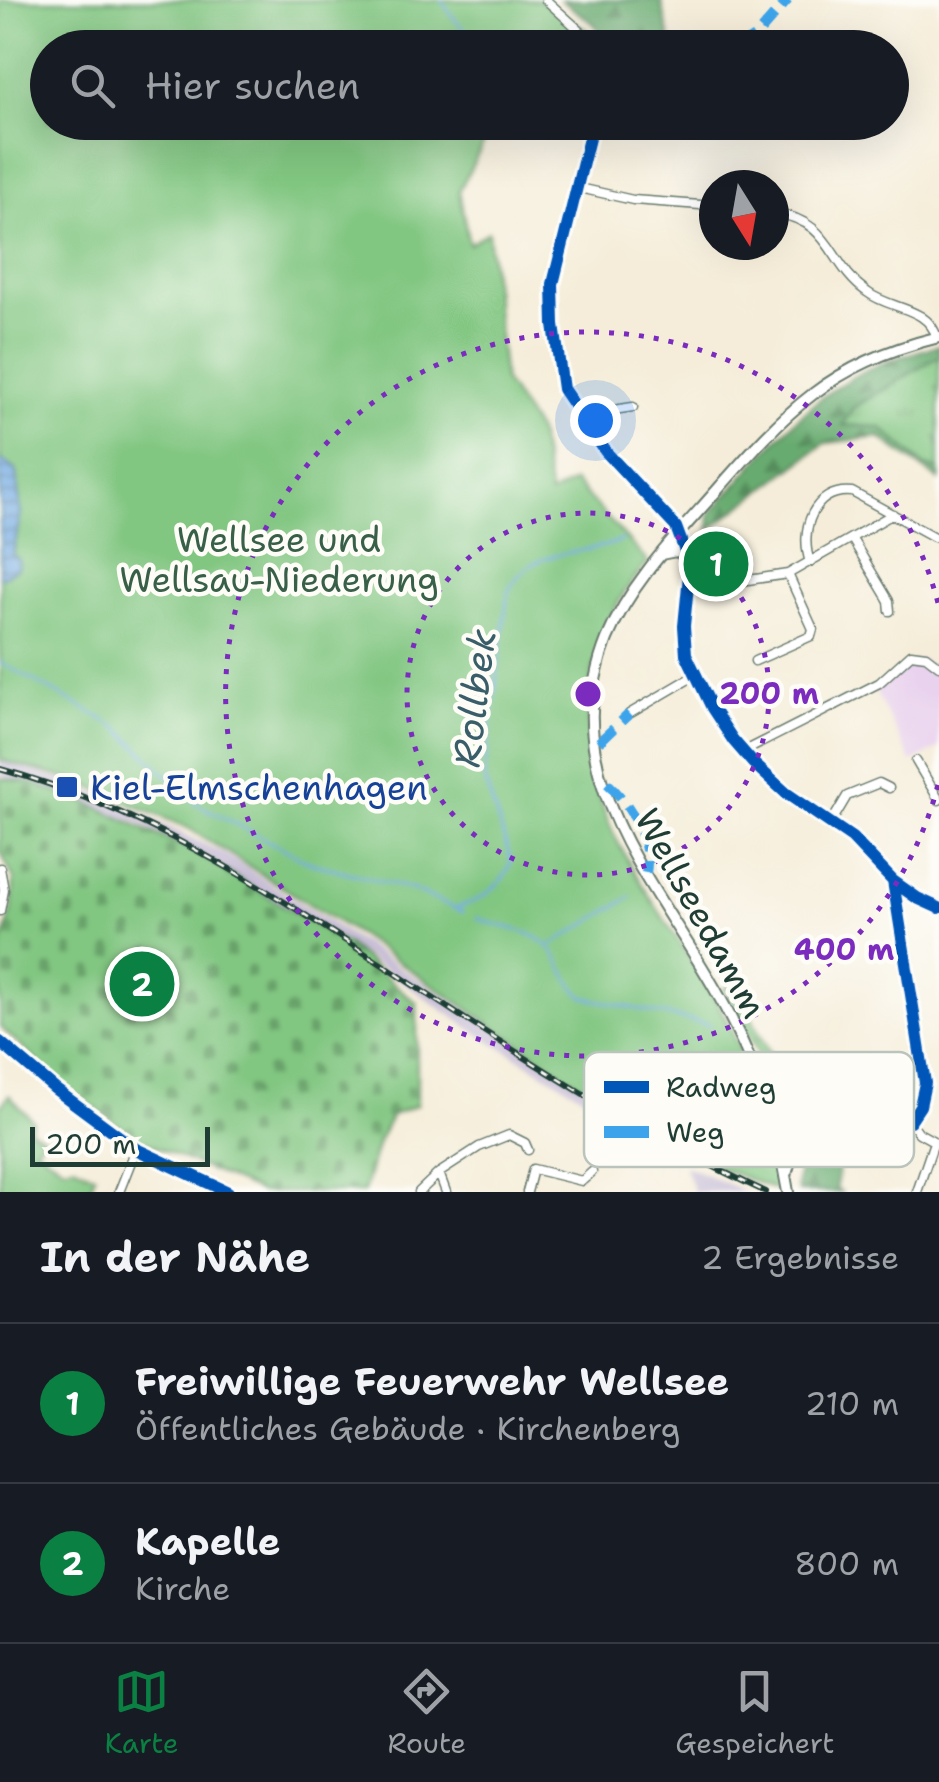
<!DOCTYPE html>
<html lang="de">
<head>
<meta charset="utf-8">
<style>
  :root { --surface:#171b24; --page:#242831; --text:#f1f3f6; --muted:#9ea1a6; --line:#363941; --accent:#0b8043 }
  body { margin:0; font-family:"Shantell Sans",sans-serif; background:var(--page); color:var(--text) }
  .compass { position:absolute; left:699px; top:170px; width:90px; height:90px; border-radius:50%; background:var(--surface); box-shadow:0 10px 40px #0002; rotate:169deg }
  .scale { position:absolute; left:30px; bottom:25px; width:180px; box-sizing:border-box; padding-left:10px; border:5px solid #1f3d34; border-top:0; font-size:28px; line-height:35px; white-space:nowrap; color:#1f3d34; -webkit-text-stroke:8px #fdfcf7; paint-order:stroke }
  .you { position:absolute; left:595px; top:420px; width:35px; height:35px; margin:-25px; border:8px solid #fff; border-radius:50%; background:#1a73e8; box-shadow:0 0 0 15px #1a73e833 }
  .badge { display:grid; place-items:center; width:65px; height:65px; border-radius:50%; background:var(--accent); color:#fff; font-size:32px; font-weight:700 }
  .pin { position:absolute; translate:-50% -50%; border:5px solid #fff; box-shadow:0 2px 10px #0006 }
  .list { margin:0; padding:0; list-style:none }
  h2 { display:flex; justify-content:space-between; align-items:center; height:130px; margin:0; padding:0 40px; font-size:42px }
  h2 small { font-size:32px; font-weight:400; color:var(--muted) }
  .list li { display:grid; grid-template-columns:65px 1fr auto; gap:30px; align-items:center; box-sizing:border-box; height:160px; padding:0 40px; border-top:2px solid var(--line) }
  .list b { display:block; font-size:38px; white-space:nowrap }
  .list p { margin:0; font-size:32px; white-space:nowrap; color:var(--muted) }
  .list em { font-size:32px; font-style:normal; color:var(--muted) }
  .icon { flex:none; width:55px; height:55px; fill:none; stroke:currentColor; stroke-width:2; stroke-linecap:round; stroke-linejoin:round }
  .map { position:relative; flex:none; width:939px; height:1192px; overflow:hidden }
  .search { position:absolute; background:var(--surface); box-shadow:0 10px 40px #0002; left:30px; right:30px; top:30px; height:110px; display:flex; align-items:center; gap:25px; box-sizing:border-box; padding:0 35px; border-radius:55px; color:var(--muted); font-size:38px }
  .sheet { height:450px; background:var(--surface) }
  nav { display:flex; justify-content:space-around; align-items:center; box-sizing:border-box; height:140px; border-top:2px solid var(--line); background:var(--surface); font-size:28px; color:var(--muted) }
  nav a { display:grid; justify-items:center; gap:5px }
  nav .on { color:var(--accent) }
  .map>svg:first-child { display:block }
  .built { fill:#e9d2ee }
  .industrial { fill:#c9bfd7 }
  .grass { fill:url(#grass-tufts); stroke:#50825a; stroke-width:2.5 }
  .forest { fill:url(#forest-firs); stroke:#447452; stroke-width:2.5 }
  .cemetery { fill:url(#cemetery-stones); stroke:#50825a; stroke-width:2.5 }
  .park { fill:#81c681; stroke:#50825a; stroke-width:2.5 }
  .water { fill:url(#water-rules); stroke:#4a748c; stroke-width:2.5 }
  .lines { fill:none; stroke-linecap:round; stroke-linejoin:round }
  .stream { stroke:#75abe3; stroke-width:2.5 }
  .street-casing { stroke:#6a7b6e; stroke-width:11 }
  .secondary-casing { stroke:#6a7b6e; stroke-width:14 }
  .street { stroke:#fff; stroke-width:8 }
  .secondary { stroke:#fff; stroke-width:10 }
  .rail-casing { stroke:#1f3d34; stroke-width:6 }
  .rail { stroke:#fdfcf7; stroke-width:2.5; stroke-dasharray:8; stroke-linecap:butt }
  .quiet { stroke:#3da4eb; stroke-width:10; stroke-dasharray:20 10; stroke-linecap:butt }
  .cycleway-casing { stroke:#fdfcf7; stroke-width:19 }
  .cycleway { stroke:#0057b8; stroke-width:12 }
  .ring { fill:none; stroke:#7b2cbf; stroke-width:5; stroke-dasharray:5 10 }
  .transit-dot { fill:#1a4fb4; stroke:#fdfcf7; stroke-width:4 }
  .labels { text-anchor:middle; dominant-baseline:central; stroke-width:9; stroke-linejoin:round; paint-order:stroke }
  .park-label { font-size:35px; fill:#385f47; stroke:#fdfcf7 }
  .transit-label { font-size:35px; fill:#164399; stroke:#fdfcf7; text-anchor:start }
  .street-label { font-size:35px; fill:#1f3d34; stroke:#fdfcf7 }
  .water-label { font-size:38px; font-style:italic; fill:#395e69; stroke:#fdfcf7 }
  .key { fill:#fdfcf7; stroke:#bac3bc; stroke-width:2.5 }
  .key-label { font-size:28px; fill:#1f3d34 }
  .centre { fill:#7b2cbf; stroke:#fdfcf7; stroke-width:5 }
  .ring-label { font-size:30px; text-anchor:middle; font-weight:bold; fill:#7b2cbf; stroke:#fdfcf7; stroke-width:9; stroke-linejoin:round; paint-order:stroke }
</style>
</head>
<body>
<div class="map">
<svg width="939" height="1192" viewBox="0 0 939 1192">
  <defs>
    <pattern id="grass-tufts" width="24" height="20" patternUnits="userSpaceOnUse" patternTransform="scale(2.5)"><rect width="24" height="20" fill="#81c681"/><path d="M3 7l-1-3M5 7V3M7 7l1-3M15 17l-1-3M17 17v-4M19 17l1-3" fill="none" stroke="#69a26a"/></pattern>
    <pattern id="forest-firs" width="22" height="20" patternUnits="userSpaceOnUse" patternTransform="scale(2.5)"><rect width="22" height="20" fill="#68ab6f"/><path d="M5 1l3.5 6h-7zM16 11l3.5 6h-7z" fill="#558c5c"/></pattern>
    <pattern id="cemetery-stones" width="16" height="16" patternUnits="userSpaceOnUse" patternTransform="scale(2.5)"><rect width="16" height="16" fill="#81c681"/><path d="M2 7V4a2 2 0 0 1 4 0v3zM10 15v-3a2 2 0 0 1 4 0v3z" fill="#69a26a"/></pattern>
    <pattern id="water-rules" width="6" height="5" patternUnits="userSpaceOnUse" patternTransform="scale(2.5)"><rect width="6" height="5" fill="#75abe3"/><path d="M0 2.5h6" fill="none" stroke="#5f8cb9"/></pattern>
  </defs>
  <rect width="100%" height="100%" fill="#fdfcf7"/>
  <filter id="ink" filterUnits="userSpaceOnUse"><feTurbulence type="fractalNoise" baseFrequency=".01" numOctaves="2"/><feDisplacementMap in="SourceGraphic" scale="20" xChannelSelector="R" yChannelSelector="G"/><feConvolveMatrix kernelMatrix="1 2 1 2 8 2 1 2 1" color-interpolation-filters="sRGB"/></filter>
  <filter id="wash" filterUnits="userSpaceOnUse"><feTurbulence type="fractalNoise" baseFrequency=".0048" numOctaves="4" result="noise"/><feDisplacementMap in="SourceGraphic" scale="40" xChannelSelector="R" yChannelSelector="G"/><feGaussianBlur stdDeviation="2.25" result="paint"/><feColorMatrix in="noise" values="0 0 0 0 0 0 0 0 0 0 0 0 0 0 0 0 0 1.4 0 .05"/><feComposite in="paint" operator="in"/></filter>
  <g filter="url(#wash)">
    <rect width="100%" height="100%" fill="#f5edd9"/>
    <!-- built -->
    <path class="built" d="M914 660H923L939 673V748L912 762 875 691Z"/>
    <!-- industrial -->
    <path class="industrial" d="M0 761 62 780 115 801 225 854 656 1133 653 1139 469 1028 348 945 194 851 136 822 0 775Z
      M684 1165 746 1192H694Z"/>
    <!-- grass -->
    <path class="grass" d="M939 356V470L925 466 880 427 842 426 853 408Z
      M729 986 751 1017 777 1068 786 1071 822 1111 876 1088 885 1112 913 1105C894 1134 828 1127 794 1128L781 1110 768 1073 724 988Z"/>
    <!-- forest -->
    <path class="forest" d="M561 0H661L672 47H609L594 24Z
      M939 345V356L853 408 843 425 880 427 925 466 939 470V480L879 437 825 443 709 530 710 513C754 467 795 409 851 378 879 362 909 354 939 345Z
      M823 1140 841 1146 836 1188 841 1192H798C796 1169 800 1159 815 1141Z"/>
    <!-- cemetery -->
    <path class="cemetery" d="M0 778 31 783 86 802 193 851 348 945 417 1003V1105L392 1115 378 1142 364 1192H260L138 1139 60 1083 0 1027V952L12 910 14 880 0 851Z"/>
    <!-- park -->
    <path class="park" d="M0 0H539L586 29 597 47 48 48V122L494 123 459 191 469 244 488 232 504 381 538 432 550 495 574 482 648 562C639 574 628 586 621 598 579 668 579 762 614 834 643 894 685 946 718 1004 750 1062 769 1127 781 1192L722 1169 570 1078 359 935 188 828 79 782 0 760Z
      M9 1095 33 1121 29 1129 44 1137 36 1149 64 1167 74 1165 95 1175 89 1192H0V1107Z"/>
    <!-- water -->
    <path class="water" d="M0 459 16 470 21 513 13 555 19 560 18 568 0 578Z"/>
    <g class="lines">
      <!-- stream -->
      <path class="stream" d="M441 0 456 21 482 48
        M0 662 117 727 197 804 311 863 411 889 463 912
        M457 907C479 902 506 885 511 860L484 778 508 592C530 544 582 558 622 540
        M477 918C503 929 532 928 551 949 564 965 568 984 583 997L710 1025
        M551 945 631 897"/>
    </g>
  </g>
  <g filter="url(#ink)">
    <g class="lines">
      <!-- street casing -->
      <g class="street-casing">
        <path id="street" d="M546 0 599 48
          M593 122 553 284 554 325 563 389 606 452 676 527 690 565 684 626 686 654 712 708 733 740 753 763 786 793 852 838 893 881 917 898 939 908
          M575 187 633 200 714 206
          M774 213C833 221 827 263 867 292 890 310 928 306 937 338
          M587 426 613 410 633 407
          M852 539 889 601 890 611
          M810 562C799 531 813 488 852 492L934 537
          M691 584 715 585 788 574 893 514
          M755 661 811 636 813 629 788 574
          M629 714 694 676
          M743 752 879 683 911 654 926 656 939 666
          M916 761 939 800
          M831 823 847 796 879 783 889 788
          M0 868 4 890 0 911
          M893 881 925 1083 920 1106 910 1121
          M0 1042 55 1089 136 1149 228 1192
          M910 1121 919 1133 937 1143
          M777 1136 894 1126 910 1121
          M779 1143 803 1137
          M439 1173 479 1147 509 1135 525 1143 528 1150
          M119 1192 136 1149
          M419 1192 439 1173 446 1192
          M527 1192 533 1169 582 1181 592 1172
          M917 1192 934 1142"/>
      </g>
      <!-- secondary casing -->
      <g class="secondary-casing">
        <path id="secondary" d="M661 554 676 551 688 557
          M787 1171 793 1151 807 1136
          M788 1192C778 1129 758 1070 728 1013 669 896 549 784 607 639 628 588 667 546 704 505 781 418 821 366 939 337"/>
      </g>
      <!-- street -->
      <use href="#street" class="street"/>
      <!-- secondary -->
      <use href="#secondary" class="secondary"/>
      <!-- rail casing -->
      <g class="rail-casing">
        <path id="rail" d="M0 769C147 809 269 891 395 973 515 1052 635 1132 766 1192"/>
      </g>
      <!-- rail -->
      <use href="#rail" class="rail"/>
      <!-- quiet -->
      <path class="quiet" d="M737 48 757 35 788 0
        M599 742 629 714
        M607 783C630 803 652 840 646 873"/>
      <!-- cycleway casing -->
      <g class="cycleway-casing">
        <path id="cycleway" d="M593 122 553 284 554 325 563 389 606 452 676 527 690 565 684 626 686 654 712 708 733 740 753 763 786 793 852 838 893 881 917 898 939 908
          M893 881 925 1083 920 1106 910 1121
          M0 1042 55 1089 136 1149 228 1192"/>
      </g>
      <!-- cycleway -->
      <use href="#cycleway" class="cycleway"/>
    </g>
  </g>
  <!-- distance rings -->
  <g class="ring">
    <circle cx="588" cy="694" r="181"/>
    <path d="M938 785A362 362 0 1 1 938 603"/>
  </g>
  <!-- markers -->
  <rect class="transit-dot" x="55" y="775" width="24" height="24" rx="5"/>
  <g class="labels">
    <!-- park labels -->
    <g class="park-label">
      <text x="279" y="539">Wellsee und<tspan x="279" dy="40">Wellsau-Niederung</tspan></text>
    </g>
    <!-- transit labels -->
    <g class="transit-label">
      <text x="90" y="787">Kiel-Elmschenhagen</text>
    </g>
    <!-- street labels -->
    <g class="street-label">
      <text transform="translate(701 913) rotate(61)">Wellseedamm</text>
    </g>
    <!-- water labels -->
    <g class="water-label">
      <text transform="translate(474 698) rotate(-83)">Rollbek</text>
    </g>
  </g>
  <!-- legend -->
  <rect x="584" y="1052" width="330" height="115" rx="15" class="key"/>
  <rect x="604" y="1081" width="45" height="12" fill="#0057b8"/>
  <rect x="604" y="1126" width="45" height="12" fill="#3da4eb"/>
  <g class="key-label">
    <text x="666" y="1097">Radweg</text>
    <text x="666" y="1142">Weg</text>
  </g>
  <circle cx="588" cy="694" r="15" class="centre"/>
  <g class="ring-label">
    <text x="769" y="704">200 m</text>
    <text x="844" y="960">400 m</text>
  </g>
</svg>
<svg class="compass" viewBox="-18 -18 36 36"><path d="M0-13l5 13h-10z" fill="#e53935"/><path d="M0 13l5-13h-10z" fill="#9ea1a6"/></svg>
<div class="scale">200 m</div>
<div class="you"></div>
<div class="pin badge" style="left:716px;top:564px">1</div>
<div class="pin badge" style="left:142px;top:984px">2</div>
<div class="search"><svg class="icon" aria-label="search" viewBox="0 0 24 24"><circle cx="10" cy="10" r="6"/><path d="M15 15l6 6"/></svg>Hier suchen</div>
</div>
<section class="sheet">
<h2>In der Nähe<small>2 Ergebnisse</small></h2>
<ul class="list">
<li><span class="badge">1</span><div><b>Freiwillige Feuerwehr Wellsee</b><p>Öffentliches Gebäude · Kirchenberg</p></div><em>210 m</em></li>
<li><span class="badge">2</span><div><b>Kapelle</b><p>Kirche</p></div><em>800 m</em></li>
</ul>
</section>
<nav>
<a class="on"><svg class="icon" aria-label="map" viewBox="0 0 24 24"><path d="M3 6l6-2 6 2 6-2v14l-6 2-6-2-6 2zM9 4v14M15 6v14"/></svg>Karte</a>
<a><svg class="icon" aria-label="directions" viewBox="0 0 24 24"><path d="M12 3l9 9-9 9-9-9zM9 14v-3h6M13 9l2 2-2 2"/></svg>Route</a>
<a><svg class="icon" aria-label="saved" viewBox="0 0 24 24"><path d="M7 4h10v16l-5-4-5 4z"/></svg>Gespeichert</a>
</nav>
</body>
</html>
